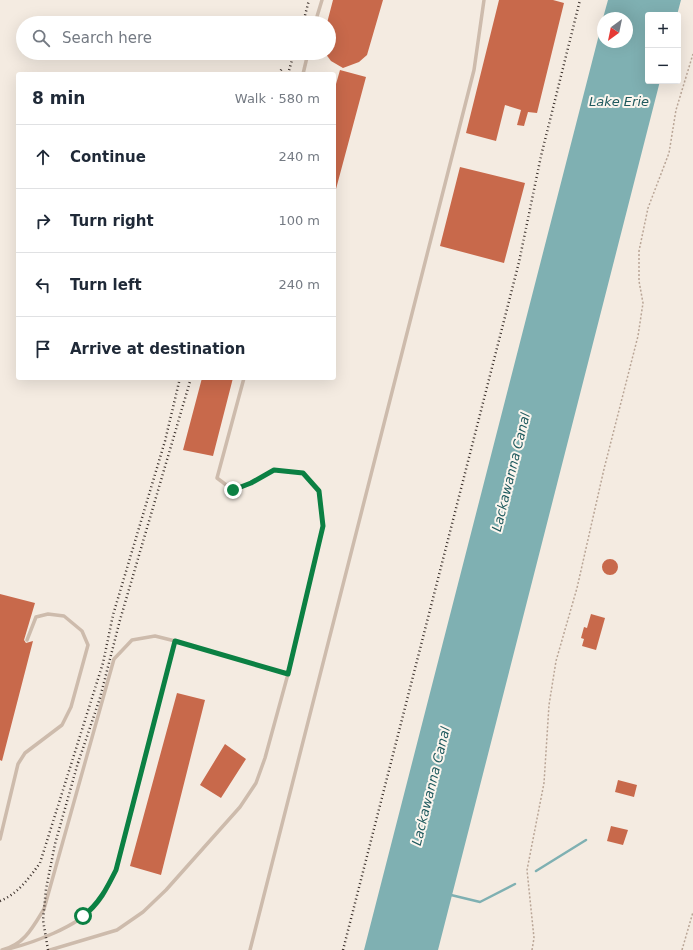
<!DOCTYPE html>
<html lang="en">
<head>
<meta charset="utf-8">
<style>
  :root { --surface:#fff; --page:#f2f2f3; --text:#1f2937; --muted:#747a83; --line:#e0e1e3 }
  body { margin:0; font-family:"DejaVu Sans",sans-serif; background:var(--page); color:var(--text) }
  .controls { position:absolute; right:12px; top:12px; display:grid; overflow:hidden; border-radius:4px; box-shadow:0 4px 16px #0002 }
  .controls button { width:36px; height:36px; display:grid; place-items:center; padding:0; border:0; border-bottom:1px solid var(--line); background:var(--surface); color:var(--text); font:20px sans-serif }
  .compass { position:absolute; left:597px; top:12px; width:36px; height:36px; border-radius:50%; background:var(--surface); box-shadow:0 4px 16px #0002; rotate:213deg }
  .stop { position:absolute; width:12px; height:12px; margin:-9px; border:3px solid #0b8043; border-radius:50%; background:#fff }
  .stop.end { background:#0b8043; border-color:#fff; box-shadow:0 1px 4px #0008 }
  .list { margin:0; padding:0; list-style:none }
  h2 { display:flex; justify-content:space-between; align-items:center; height:52px; margin:0; padding:0 16px; font-size:17px }
  h2 small { font-size:13px; font-weight:400; color:var(--muted) }
  .list li { display:grid; grid-template-columns:26px 1fr auto; gap:12px; align-items:center; box-sizing:border-box; height:64px; padding:0 16px; border-top:1px solid var(--line) }
  .list b { display:block; font-size:15px; white-space:nowrap }
  .list em { font-size:13px; font-style:normal; color:var(--muted) }
  .icon { flex:none; width:22px; height:22px; fill:none; stroke:currentColor; stroke-width:2; stroke-linecap:round; stroke-linejoin:round }
  .map { position:relative; flex:none; width:693px; height:950px; overflow:hidden }
  .search { position:absolute; background:var(--surface); box-shadow:0 4px 16px #0002; left:16px; top:16px; width:320px; height:44px; display:flex; align-items:center; gap:10px; box-sizing:border-box; padding:0 14px; border-radius:22px; color:var(--muted); font-size:15px }
  .panel { position:absolute; background:var(--surface); box-shadow:0 4px 16px #0002; left:16px; top:72px; width:320px; height:308px; border-radius:4px }
  .map>svg:first-child { display:block }
  .water { fill:#7fb0b2 }
  .lines { fill:none; stroke-linecap:round; stroke-linejoin:round }
  .stream { stroke:#7fb0b2; stroke-width:2.5 }
  .building { fill:#c8694b }
  .path { stroke:#b9a596; stroke-width:1.5; stroke-dasharray:2 2; stroke-linecap:butt }
  .lane { stroke:#cdbbac; stroke-width:3.5 }
  .rail { stroke:#3b302b; stroke-width:2.5; stroke-dasharray:1 3; stroke-linecap:butt }
  .route { stroke:#0b8043; stroke-width:5 }
  .labels { text-anchor:middle; dominant-baseline:central; stroke-width:4; stroke-linejoin:round; paint-order:stroke }
  .water-label { font-size:13px; font-style:italic; fill:#1f5a5e; stroke:#fbf5ee }
</style>
</head>
<body>
<div class="map">
<svg width="693" height="950" viewBox="0 0 693 950">
  <rect width="100%" height="100%" fill="#f4ebe1"/>
  <!-- water -->
  <path class="water" d="M608 0H681L677 15H648V81H660L438 950H364L603 19V42H627V18H603Z"/>
  <g class="lines">
    <!-- stream -->
    <path class="stream" d="M536 871 586 840
      M451 895 480 902 515 884"/>
  </g>
  <!-- building -->
  <path class="building" d="M333 0H383L367 55 359 62 343 68 331 61 325 53H329V23H327Z
    M499 0H553L564 3 537 113 528 112 524 126 517 125 521 110 505 105 496 141 466 133Z
    M340 70 366 77 336 189H334V91Z
    M460 167 525 183 504 263 440 246Z
    M202 378H233L213 456 183 450Z
    M602 567a8 8 0 1 1 16 0a8 8 0 1 1-16 0Z
    M0 594 35 603 24 640 26 643 33 641 2 761 0 760Z
    M591 614 605 618 596 650 582 646 584 639 581 638 584 627 587 628Z
    M177 693 205 700 161 875 130 866Z
    M225 744 246 759 221 798 200 785Z
    M618 780 637 785 634 797 615 792Z
    M611 826 628 830 623 845 607 841Z"/>
  <g class="lines">
    <!-- path -->
    <path class="path" d="M532 950 534 938 527 870 544 783 549 705 556 661 577 588 604 469 638 336 643 303 639 281V251L648 208 669 153 676 110 693 54
      M682 950 693 912"/>
    <!-- lane -->
    <path class="lane" d="M315 23 322 0
      M303 74 308 53
      M0 839 18 764 25 753 62 725 71 707 88 645 82 631 64 616 48 614 36 617 27 640
      M8 949C33 943 76 927 94 907 104 897 110 883 116 870L175 641 288 674 323 526 319 491 303 473 274 470 251 483 233 490 217 478 244 378
      M2 950C24 945 33 927 44 909L114 659 132 640 155 636 175 641
      M50 950 117 930 143 912 166 890 240 807 256 783 265 758 288 674
      M250 950 474 70 484 0"/>
    <!-- rail -->
    <path class="rail" d="M303 23 309 0
      M279 74 282 68
      M288 74 294 53
      M78 763 100 698 120 620 191 378
      M0 901C18 894 29 878 40 863L103 663 113 615 165 441 180 378
      M48 950 43 920 46 889 55 844 79 759
      M343 950 519 262 541 156 580 0"/>
  </g>
  <g class="lines">
    <!-- route -->
    <path class="route" d="M83 916C99 904 107 888 116 870L175 641 288 674 323 526 319 491 303 473 274 470 251 483 233 490"/>
  </g>
  <g class="labels">
    <!-- water labels -->
    <g class="water-label">
      <text x="619" y="101">Lake Erie</text>
      <text transform="translate(511 472) rotate(-76)">Lackawanna Canal</text>
      <text transform="translate(431 786) rotate(-76)">Lackawanna Canal</text>
    </g>
  </g>
</svg>
<div class="controls">
<button>+</button>
<button>−</button>
</div>
<svg class="compass" viewBox="-18 -18 36 36"><path d="M0-13l5 13h-10z" fill="#e53935"/><path d="M0 13l5-13h-10z" fill="#747a83"/></svg>
<div class="stop" style="left:83px;top:916px"></div>
<div class="stop end" style="left:233px;top:490px"></div>
<div class="search"><svg class="icon" aria-label="search" viewBox="0 0 24 24"><circle cx="10" cy="10" r="6"/><path d="M15 15l6 6"/></svg>Search here</div>
<section class="panel">
<h2>8 min<small>Walk · 580 m</small></h2>
<ul class="list">
<li><svg class="icon" aria-label="ahead" viewBox="0 0 24 24"><path d="M12 20V5M6 11l6-6 6 6"/></svg><div><b>Continue</b></div><em>240 m</em></li>
<li><svg class="icon" aria-label="right" viewBox="0 0 24 24"><path d="M7 20v-9h11M14 6l5 5-5 5"/></svg><div><b>Turn right</b></div><em>100 m</em></li>
<li><svg class="icon" aria-label="left" viewBox="0 0 24 24"><path d="M17 20v-9H6M10 6l-5 5 5 5"/></svg><div><b>Turn left</b></div><em>240 m</em></li>
<li><svg class="icon" aria-label="arrive" viewBox="0 0 24 24"><path d="M6 21V4h12l-3 4 3 4H6"/></svg><div><b>Arrive at destination</b></div></li>
</ul>
</section>
</div>
</body>
</html>
